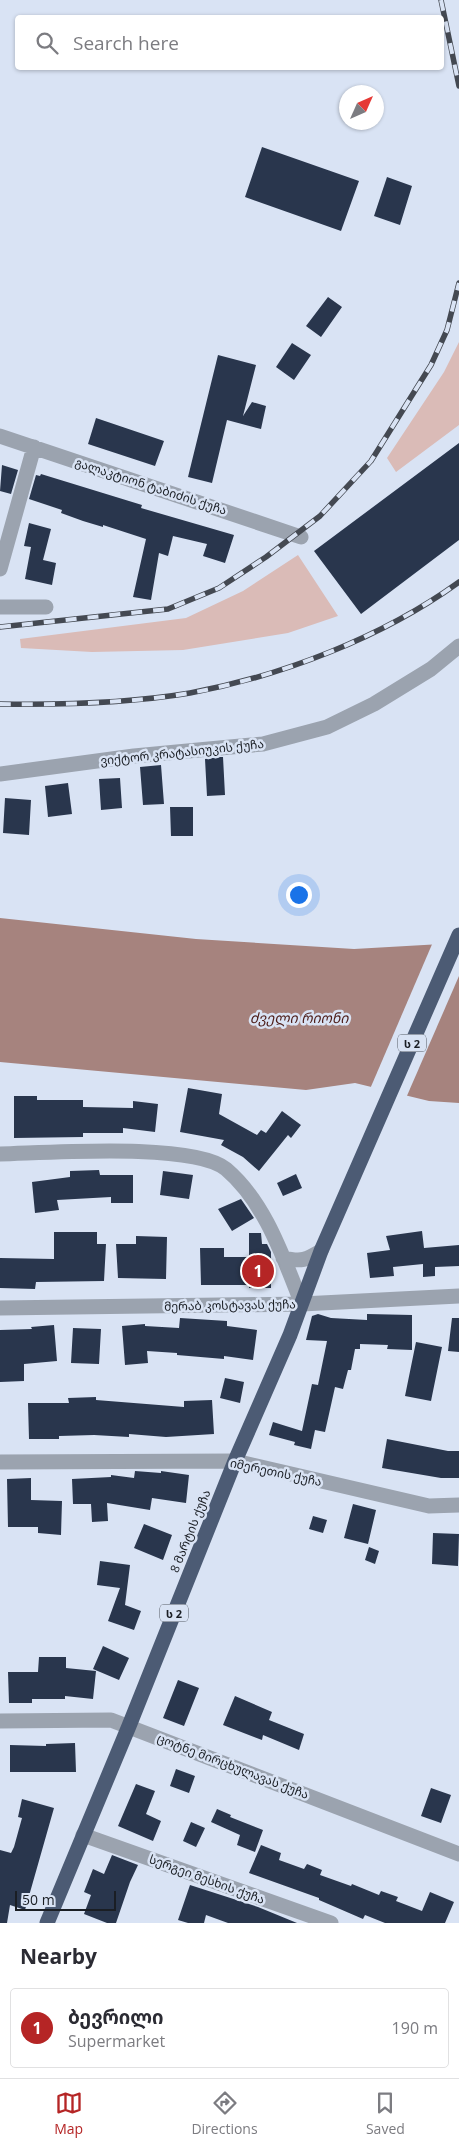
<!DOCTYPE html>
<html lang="en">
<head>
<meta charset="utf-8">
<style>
  :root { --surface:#fff; --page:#f2f2f3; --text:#2b2b33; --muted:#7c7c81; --line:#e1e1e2; --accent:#b52525 }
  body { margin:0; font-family:"Open Sans","Noto Sans Georgian",sans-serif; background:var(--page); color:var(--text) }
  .compass { position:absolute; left:339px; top:85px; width:45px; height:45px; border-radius:50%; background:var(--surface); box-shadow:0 1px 4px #0004; rotate:45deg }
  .scale { position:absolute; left:15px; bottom:12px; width:101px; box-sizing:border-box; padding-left:5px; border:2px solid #1a1e24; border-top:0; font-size:14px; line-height:18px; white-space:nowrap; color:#1a1e24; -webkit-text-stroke:4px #d9e3f4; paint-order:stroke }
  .you { position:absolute; left:298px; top:894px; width:18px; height:18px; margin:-12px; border:4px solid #fff; border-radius:50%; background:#1a73e8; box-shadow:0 0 0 8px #1a73e833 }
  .badge { display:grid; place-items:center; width:32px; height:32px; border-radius:50%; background:var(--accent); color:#fff; font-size:16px; font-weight:700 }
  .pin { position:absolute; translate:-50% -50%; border:2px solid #fff; box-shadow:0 1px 5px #0006 }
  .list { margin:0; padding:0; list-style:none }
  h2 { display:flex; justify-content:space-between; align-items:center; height:65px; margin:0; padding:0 20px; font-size:21px }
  h2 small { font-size:16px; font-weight:400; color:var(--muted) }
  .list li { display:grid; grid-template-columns:32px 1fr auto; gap:15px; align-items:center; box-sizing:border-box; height:80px; margin:0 10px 10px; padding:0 10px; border:1px solid var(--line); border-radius:5px }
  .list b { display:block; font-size:19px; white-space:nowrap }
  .list p { margin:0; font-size:16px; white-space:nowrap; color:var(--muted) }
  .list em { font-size:16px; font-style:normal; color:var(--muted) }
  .icon { flex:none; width:28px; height:28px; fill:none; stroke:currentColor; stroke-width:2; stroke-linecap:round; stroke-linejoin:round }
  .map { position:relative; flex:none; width:459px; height:1923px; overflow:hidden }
  .search { position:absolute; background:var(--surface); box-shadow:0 1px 4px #0004; left:15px; right:15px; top:15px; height:55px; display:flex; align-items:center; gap:12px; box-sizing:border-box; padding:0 18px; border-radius:5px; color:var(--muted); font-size:19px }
  .sheet { height:155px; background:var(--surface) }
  nav { display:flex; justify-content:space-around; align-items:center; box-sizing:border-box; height:70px; border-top:1px solid var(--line); background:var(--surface); font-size:14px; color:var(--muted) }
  nav a { display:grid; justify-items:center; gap:2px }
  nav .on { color:var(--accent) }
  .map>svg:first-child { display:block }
  .green { fill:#dabbb7 }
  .water { fill:#a6837e }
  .pier { fill:#d9e3f4 }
  .building { fill:#29364d }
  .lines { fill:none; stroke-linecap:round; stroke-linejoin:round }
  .minor { stroke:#9ba3af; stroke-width:15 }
  .highway { stroke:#4c5b74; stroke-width:15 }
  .rail-casing { stroke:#444952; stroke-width:5.5 }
  .rail { stroke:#d9e3f4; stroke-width:4; stroke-dasharray:11; stroke-linecap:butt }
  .labels { text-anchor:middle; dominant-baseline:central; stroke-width:5; stroke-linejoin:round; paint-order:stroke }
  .shield { fill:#d9e3f4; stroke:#535962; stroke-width:1 }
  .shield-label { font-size:11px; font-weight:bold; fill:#1a1e24 }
  .street-label { font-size:12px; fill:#1a1e24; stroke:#d9e3f4 }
  .water-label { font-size:14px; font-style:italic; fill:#4c1c18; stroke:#d9e3f4 }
</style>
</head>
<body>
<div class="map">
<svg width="459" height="1923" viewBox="0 0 459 1923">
  <rect width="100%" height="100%" fill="#d9e3f4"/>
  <!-- green -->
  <path class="green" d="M459 342V425L396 472 387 458 444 372Z
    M298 555 338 616 288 633 183 650 92 652 21 648 20 639 186 618 243 591Z"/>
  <!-- water -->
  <path class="water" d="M0 918 196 939 354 949 459 943V1103L429 1101 355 1083 306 1090 0 1062Z"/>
  <!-- pier -->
  <path class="pier" d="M459 940V976L406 1098 370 1089 433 942Z"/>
  <!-- building -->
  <path class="building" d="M262 147 359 181 341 231 245 197Z
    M387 177 412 186 400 225 374 216Z
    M328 297 342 307 321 337 306 326Z
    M292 343 311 355 294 380 276 367Z
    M218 355 256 365 243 416 252 402 266 406 261 429 227 420 212 483 188 477Z
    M96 418 164 441 155 466 88 444Z
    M459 443V540L361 614 314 551Z
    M2 465 18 470 11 494 0 491Z
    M41 474 142 505 141 508 234 535 225 563 203 556 207 544 173 536 168 556 159 553 151 600 133 597 146 539 103 525V527L83 521 61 513 62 510 29 499 36 475 40 476Z
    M29 523 51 529 43 560 56 563 52 585 25 579 31 547 24 546Z
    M220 757H223L225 795 207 796 205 759Z
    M161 765 164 804 143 805 140 767Z
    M120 778 122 808 101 810 99 779Z
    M68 783 72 814 48 817 45 786Z
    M5 798 31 800 29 835 3 833Z
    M170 807H193V836H171Z
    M188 1088 222 1094 219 1114 257 1135 261 1130 266 1133 282 1111 301 1125 291 1138 288 1135 259 1171 243 1157 221 1145 224 1140 180 1132Z
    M14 1096H37V1100H83V1107L133 1108V1101L158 1104 155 1132 123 1128V1133H83V1137L14 1138Z
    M99 1170 100 1175H133V1203H111V1197L57 1200 59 1210 35 1213 32 1182 70 1177V1171Z
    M163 1171 193 1175 189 1199 160 1195Z
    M296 1174 302 1188 283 1196 277 1183Z
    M241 1199 254 1218 232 1231 218 1209Z
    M422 1231 424 1248 459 1245V1266L435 1267V1276L423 1277V1264L393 1267 394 1276 370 1278 367 1253 390 1250 386 1236Z
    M54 1232H97V1244H106L104 1281 36 1282 35 1289 0 1288V1258L54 1259Z
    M249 1233H261L262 1244H267L271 1252V1288H249V1285H201L200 1248H224V1257H249Z
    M136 1236 167 1237 166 1279 118 1278 116 1244H136Z
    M318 1314 331 1318 367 1320V1314L412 1315V1350L387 1349 388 1345 360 1344V1349H355L351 1370H348L343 1389 335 1387 325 1432 315 1430 311 1449 294 1445 295 1442 269 1435 273 1422 302 1431 312 1384 318 1385 327 1341 306 1340 312 1316Z
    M180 1318 227 1321V1326L257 1330 253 1360 224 1356V1359L177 1355V1353L147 1351 148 1363 125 1365 122 1326 145 1324V1326L179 1328Z
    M452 1318H459V1352L448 1351Z
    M54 1325 57 1361 24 1364V1381L0 1382V1330L32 1329 31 1327Z
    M73 1328 101 1329 99 1364 71 1363Z
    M416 1342 442 1347 431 1401 405 1396Z
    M225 1378 244 1382 240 1403 220 1398Z
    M96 1397V1400L184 1407V1401L212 1400 214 1434 166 1437 129 1434V1437L94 1435 59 1436V1439H29L28 1403H69L68 1398Z
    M387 1439 448 1451H459V1478H441L382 1468Z
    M135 1471 161 1473V1471L189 1475 186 1503 152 1498 150 1510 107 1503 108 1521 92 1522 91 1504H73L72 1479 111 1477V1475L134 1478Z
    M31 1478V1500L62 1501 61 1535 38 1533V1527H8L7 1479Z
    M353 1504 376 1510 368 1544 344 1538Z
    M313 1516 327 1520 323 1533 309 1529Z
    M144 1524 172 1535 163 1560 134 1548Z
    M433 1533 459 1534 458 1566 432 1564Z
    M369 1547 379 1551 375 1564 365 1560Z
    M100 1561 130 1565 125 1605 141 1611 134 1630 108 1621 120 1588 97 1585Z
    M103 1646 129 1658 119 1680 93 1669Z
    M39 1657H66V1668L96 1671 93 1699 65 1696V1699H32V1703H9L8 1672H38Z
    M178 1680 199 1688 184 1726 163 1718Z
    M235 1696 272 1712 269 1720 304 1734 299 1750 263 1735 262 1740 223 1725Z
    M75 1743 76 1772H10V1745L46 1746V1744Z
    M176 1769 195 1776 189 1793 170 1786Z
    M136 1784 155 1791 146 1814 161 1821 153 1841 118 1826Z
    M431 1788 451 1795 441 1823 421 1816Z
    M22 1799 54 1808 25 1910 10 1905 7 1923H0V1850L11 1853 14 1847 22 1818 18 1817Z
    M217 1809 231 1815 230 1817 263 1830 255 1852 237 1845 240 1835 211 1822Z
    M191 1822 205 1828 196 1847 183 1841Z
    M261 1845 281 1853 279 1860 304 1869 307 1864 322 1870 320 1875 351 1886 352 1884 379 1895 381 1891 398 1897 396 1901 422 1911 430 1892 454 1902 445 1923H385L365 1915 363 1919 319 1900V1898L249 1873Z
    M112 1855 138 1865 130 1882 116 1923H107L84 1914 91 1895 84 1892 93 1869 104 1874Z
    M190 1885 258 1907 297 1923H228L206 1915 204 1923H188L178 1920Z"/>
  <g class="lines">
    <!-- minor -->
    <path class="minor" d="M0 436 301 537
      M0 569 34 447
      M0 607H46
      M0 774 134 756 263 744 327 727 374 704 431 669 459 646
      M0 1154C46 1153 193 1142 226 1169 265 1202 283 1257 302 1304
      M283 1258C302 1262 306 1260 321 1251
      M0 1308 302 1304 459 1296
      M0 1462 235 1461 429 1506 459 1505
      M0 1721 111 1720 459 1854
      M83 1835 331 1923"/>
    <!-- highway -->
    <path class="highway" d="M47 1923 129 1726 235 1461 290 1335 321 1251 459 935"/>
    <!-- rail casing -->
    <g class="rail-casing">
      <path id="rail" d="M441 0 459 86
        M0 627 168 609 219 588 266 557 320 516 371 461 431 365 447 330 459 283
        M0 704C61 705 130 703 190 693 282 676 383 637 459 582"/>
    </g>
    <!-- rail -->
    <use href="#rail" class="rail"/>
  </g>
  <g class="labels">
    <!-- shield labels -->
    <g class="shield">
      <rect x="398" y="1034.5" width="28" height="17" rx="4"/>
      <rect x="160" y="1604.5" width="28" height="17" rx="4"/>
    </g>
    <g class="shield-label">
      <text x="412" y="1043">ს 2</text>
      <text x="174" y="1613">ს 2</text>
    </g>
    <!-- street labels -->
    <g class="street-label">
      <text transform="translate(151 486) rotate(18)">გალაკტიონ ტაბიძის ქუჩა</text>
      <text transform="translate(182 752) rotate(-6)">ვიქტორ კრატასიუკის ქუჩა</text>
      <text transform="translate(230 1305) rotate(-1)">მერაბ კოსტავას ქუჩა</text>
      <text transform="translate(276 1472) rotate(12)">იმერეთის ქუჩა</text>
      <text transform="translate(190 1531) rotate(-68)">8 მარტის ქუჩა</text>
      <text transform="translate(233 1766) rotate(21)">ცოტნე მირცხულავას ქუჩა</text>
      <text transform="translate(207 1879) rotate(20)">სერგეი მესხის ქუჩა</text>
    </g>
    <!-- water labels -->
    <g class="water-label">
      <text x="299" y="1017">ძველი რიონი</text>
    </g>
  </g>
</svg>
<svg class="compass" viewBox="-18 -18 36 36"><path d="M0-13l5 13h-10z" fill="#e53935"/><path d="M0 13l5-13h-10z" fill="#7c7c81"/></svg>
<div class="scale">50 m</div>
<div class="you"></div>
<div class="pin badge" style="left:258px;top:1271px">1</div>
<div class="search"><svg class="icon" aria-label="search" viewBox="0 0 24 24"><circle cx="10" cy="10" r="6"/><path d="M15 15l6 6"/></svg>Search here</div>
</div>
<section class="sheet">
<h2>Nearby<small></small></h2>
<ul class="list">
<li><span class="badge">1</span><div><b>ბევრილი</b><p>Supermarket</p></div><em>190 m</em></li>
</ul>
</section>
<nav>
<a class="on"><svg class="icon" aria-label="map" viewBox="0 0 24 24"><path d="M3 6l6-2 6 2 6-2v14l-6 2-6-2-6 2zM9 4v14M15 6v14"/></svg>Map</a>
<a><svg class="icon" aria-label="directions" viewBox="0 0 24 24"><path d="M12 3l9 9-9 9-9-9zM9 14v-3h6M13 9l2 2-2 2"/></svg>Directions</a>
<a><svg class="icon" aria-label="saved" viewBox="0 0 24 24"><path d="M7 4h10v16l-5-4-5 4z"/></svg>Saved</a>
</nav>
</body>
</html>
